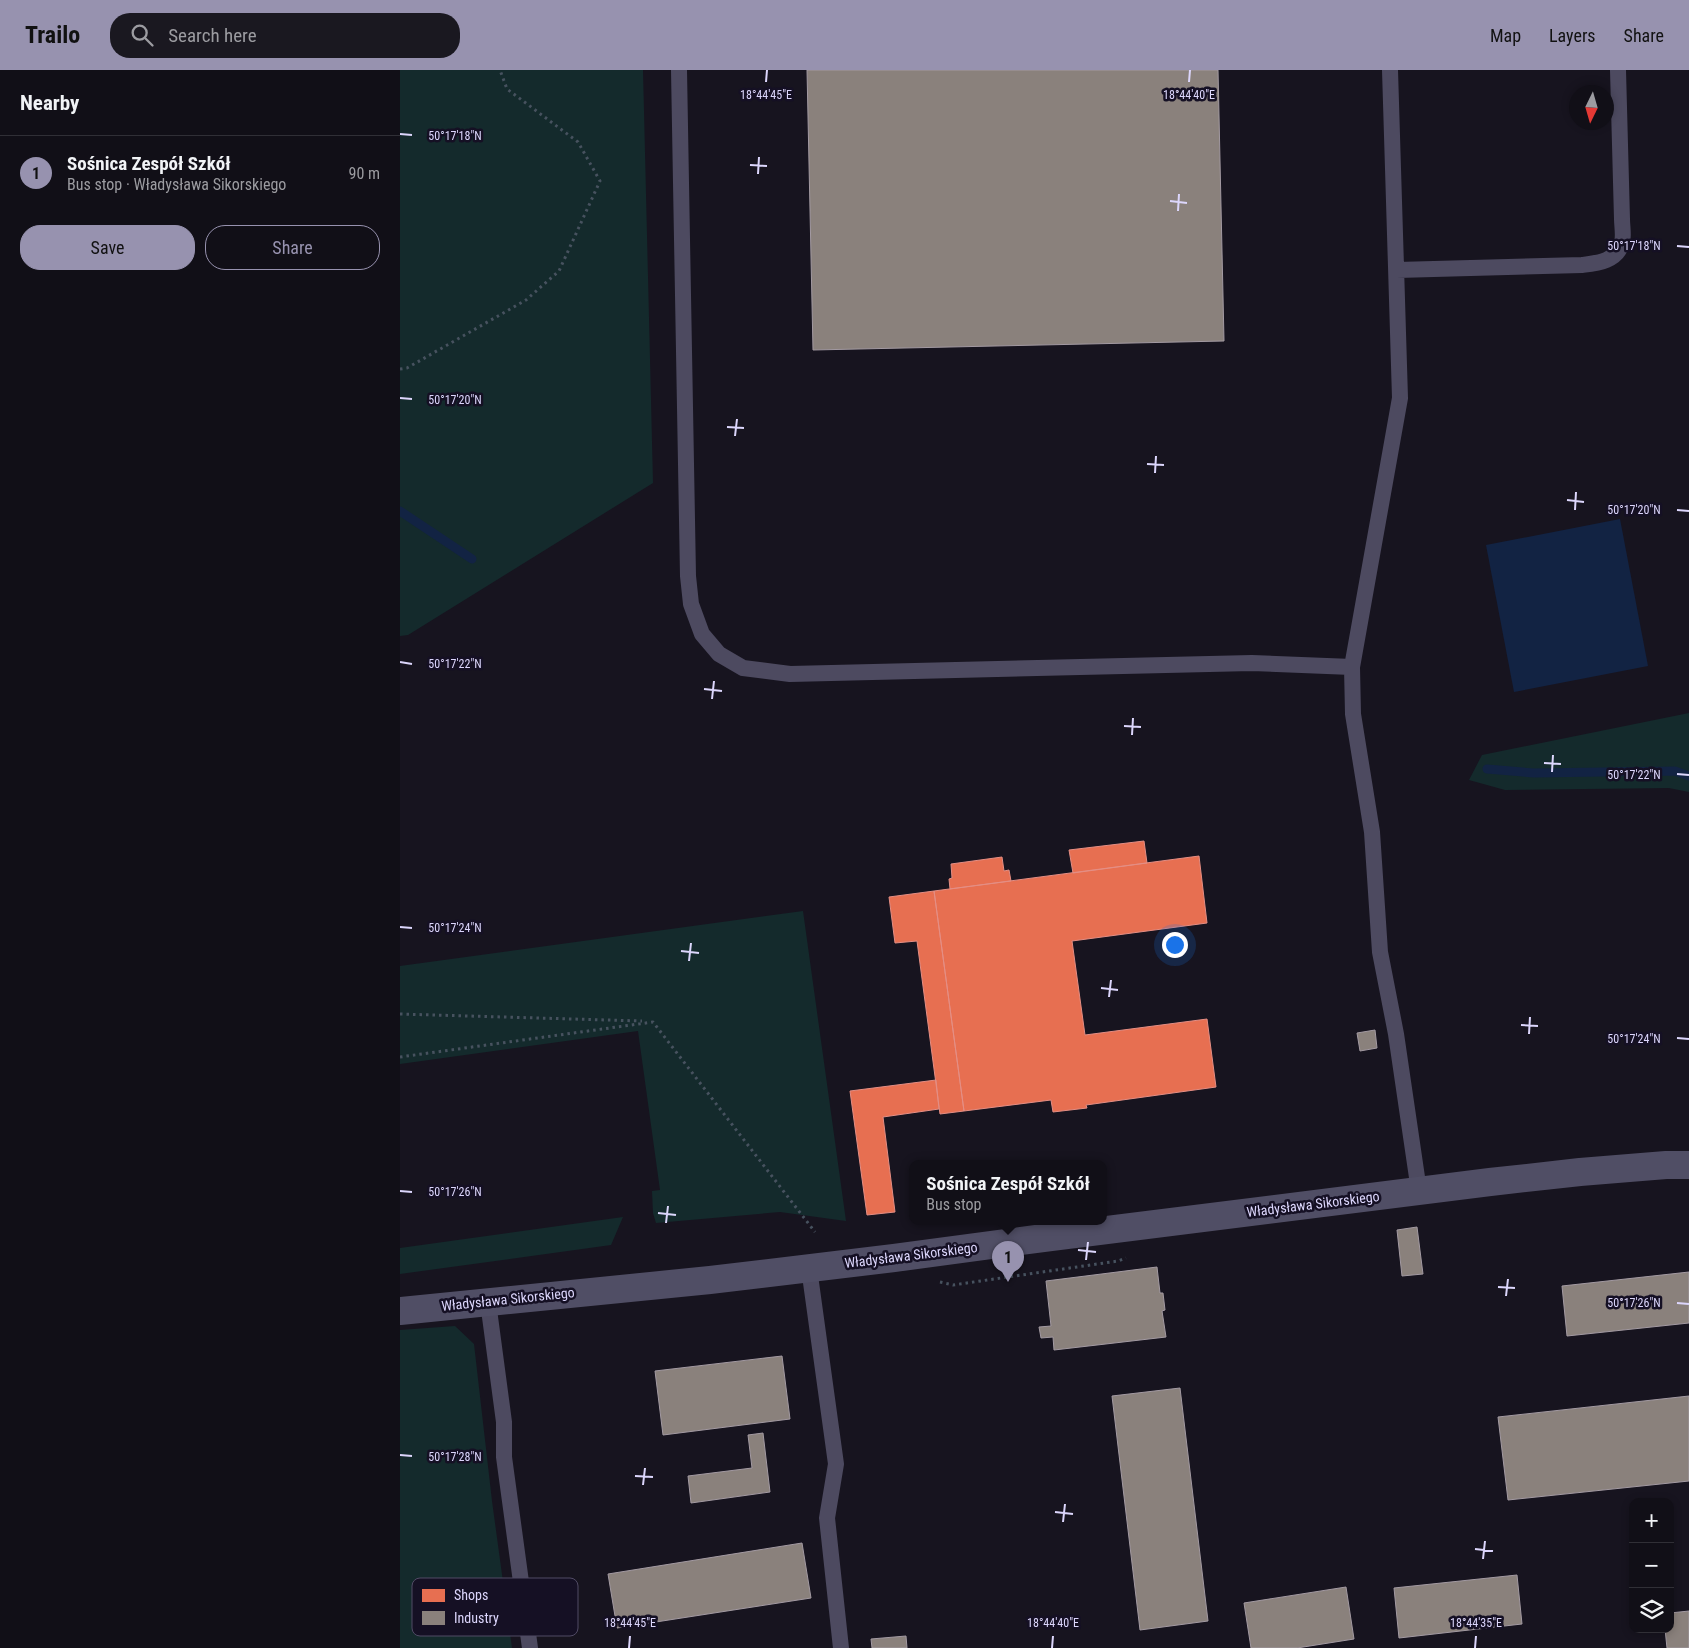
<!DOCTYPE html>
<html lang="en">
<head>
<meta charset="utf-8">
<style>
  :root { --surface:#110f17; --page:#1a1820; --text:#f1f3f6; --muted:#9c9ca1; --line:#302f36; --accent:#9792af }
  body { margin:0; font-family:"Roboto Condensed",sans-serif; background:var(--page); color:var(--text) }
  .controls { position:absolute; right:15px; bottom:15px; display:grid; overflow:hidden; border-radius:10px; box-shadow:0 2px 8px #0003 }
  .controls button { width:45px; height:45px; display:grid; place-items:center; padding:0; border:0; border-bottom:1px solid var(--line); background:var(--surface); color:var(--text); font:25px sans-serif }
  .compass { position:absolute; left:1169px; top:15px; width:45px; height:45px; border-radius:50%; background:var(--surface); box-shadow:0 2px 8px #0003; rotate:185deg }
  .you { position:absolute; left:774px; top:874px; width:18px; height:18px; margin:-12px; border:4px solid #fff; border-radius:50%; background:#1a73e8; box-shadow:0 0 0 8px #1a73e833 }
  .badge { display:grid; place-items:center; width:32px; height:32px; border-radius:50%; background:var(--accent); color:#111; font-size:16px; font-weight:700 }
  .pin { position:absolute; translate:-50% -41px; filter:drop-shadow(0 1px 2px #0008) }
  .pin::after { content:''; position:absolute; top:26px; width:18px; height:15px; background:inherit; clip-path:polygon(0 0,100% 0,50% 100%) }
  .popup { position:absolute; left:509px; top:1090px; width:198px; height:65px; box-sizing:border-box; display:grid; place-content:center; border-radius:10px; background:var(--surface); filter:drop-shadow(0 1px 4px #0005); font-size:16px; white-space:nowrap; color:var(--muted) }
  .popup b { font-size:19px; color:var(--text) }
  .popup::after { content:''; position:absolute; left:50%; top:100%; margin-left:-10px; border:10px solid transparent; border-top-color:var(--surface) }
  .list { margin:0; padding:0; list-style:none }
  h2 { display:flex; justify-content:space-between; align-items:center; height:65px; margin:0; padding:0 20px; font-size:21px }
  h2 small { font-size:16px; font-weight:400; color:var(--muted) }
  .list li { display:grid; grid-template-columns:32px 1fr auto; gap:15px; align-items:center; box-sizing:border-box; height:75px; padding:0 20px; border-top:1px solid var(--line) }
  .list b { display:block; font-size:19px; white-space:nowrap }
  .list p { margin:0; font-size:16px; white-space:nowrap; color:var(--muted) }
  .list em { font-size:16px; font-style:normal; color:var(--muted) }
  .actions { display:flex; gap:10px; padding:15px 20px }
  .actions a { flex:1; padding:11px 0; border:1px solid var(--accent); border-radius:20px; text-align:center; font-size:18px; color:var(--accent) }
  .actions .main { background:var(--accent); color:#111 }
  .icon { flex:none; width:28px; height:28px; fill:none; stroke:currentColor; stroke-width:2; stroke-linecap:round; stroke-linejoin:round }
  .map { position:relative; flex:none; width:1289px; height:1578px; overflow:hidden }
  header { display:flex; align-items:center; gap:30px; box-sizing:border-box; height:70px; padding:0 25px; background:var(--accent); color:#111 }
  header strong { font-size:24px }
  nav { display:flex; gap:28px; margin-inline-start:auto; font-size:18px }
  .search { width:350px; height:45px; background:var(--page); display:flex; align-items:center; gap:12px; box-sizing:border-box; padding:0 18px; border-radius:20px; color:var(--muted); font-size:19px }
  main { display:flex }
  aside { flex:1; background:var(--surface) }
  .map>svg:first-child { display:block }
  .green { fill:#142a2c }
  .water { fill:#122343 }
  .shops { fill:#e76f51; stroke:#e48e84 }
  .industry { fill:#8a817c; stroke:#a39aa2 }
  .lines { fill:none; stroke-linecap:round; stroke-linejoin:round }
  .stream { stroke:#122343; stroke-width:9 }
  .path { stroke:#47525f; stroke-width:3; stroke-dasharray:2.5 4; stroke-linecap:butt }
  .lane { stroke:#4d4a60; stroke-width:16 }
  .secondary { stroke:#504e65; stroke-width:28 }
  .ticks { fill:none; stroke:#dcd6fc; stroke-width:2 }
  .labels { text-anchor:middle; dominant-baseline:central; stroke-width:5; stroke-linejoin:round; paint-order:stroke }
  .street-label { font-size:14px; fill:#dcd6fc; stroke:#151024 }
  .key { fill:#151024; stroke:#514b65; stroke-width:1 }
  .key-label { font-size:14px; fill:#dcd6fc }
  .ticks-label { font-size:12px; text-anchor:middle; fill:#dcd6fc; stroke:#151024; stroke-width:5; stroke-linejoin:round; paint-order:stroke }
</style>
</head>
<body>
<header>
<strong>Trailo</strong>
<div class="search"><svg class="icon" aria-label="search" viewBox="0 0 24 24"><circle cx="10" cy="10" r="6"/><path d="M15 15l6 6"/></svg>Search here</div>
<nav><a>Map</a><a>Layers</a><a>Share</a></nav>
</header>
<main>
<aside>
<h2>Nearby<small></small></h2>
<ul class="list">
<li><span class="badge">1</span><div><b>Sośnica Zespół Szkół</b><p>Bus stop · Władysława Sikorskiego</p></div><em>90 m</em></li>
</ul>
<div class="actions"><a class="main">Save</a><a>Share</a></div>
</aside>
<div class="map">
<svg width="1289" height="1578" viewBox="0 0 1289 1578">
  <rect width="100%" height="100%" fill="#17141f"/>
  <!-- green -->
  <path class="green" d="M0 0H243L253 413 8 565 0 566Z
    M1289 643V722L1269 718 1105 720 1069 710 1082 685Z
    M403 841 446 1151 380 1142 256 1153 253 1143 252 1121 260 1120 238 961 0 994V896Z
    M223 1147 211 1175 0 1204V1178Z
    M55 1256 74 1274 92 1431 112 1578H0V1260Z"/>
  <!-- water -->
  <path class="water" d="M1220 449 1248 596 1114 622 1086 475Z"/>
  <!-- shops -->
  <path class="shops" d="M744 771 747 793 673 803 669 780Z
    M799 786 807 853 672 871 685 965 807 949 816 1017 686 1035 687 1038 653 1042 651 1030 564 1041 534 821Z
    M602 787 604 801 609 800 611 811 550 819 549 809 552 808 551 794Z
    M534 821 564 1041 540 1044 517 871 495 873 489 827Z
    M536 1010 539 1039 483 1047 495 1142 467 1145 450 1021Z"/>
  <!-- industry -->
  <path class="industry" d="M407 0H818L824 271 413 280Z
    M975 960 977 978 960 981 957 963Z
    M1017 1157 1023 1204 1002 1206 997 1160Z
    M757 1197 760 1223H763L765 1240 762 1241 766 1267 654 1280 653 1267 641 1268 639 1257 651 1256 646 1211Z
    M1289 1202V1253L1167 1266 1162 1216Z
    M382 1286 390 1349 263 1365 255 1301Z
    M780 1318 808 1551 740 1560 712 1326Z
    M1289 1326V1411L1108 1430 1098 1347Z
    M363 1363 370 1422 291 1433 288 1406 352 1398 348 1365Z
    M402 1473 411 1528 217 1558 208 1504Z
    M1117 1505 1122 1554 999 1568 994 1518Z
    M946 1517 954 1569 897 1578H851L844 1533Z
    M1289 1541V1578H1267L1265 1559H1270V1543Z
    M506 1566 507 1578H472L471 1569Z"/>
  <g class="lines">
    <!-- stream -->
    <path class="stream" d="M0 441 72 489
      M1087 699 1134 703 1275 701 1289 706"/>
    <!-- path -->
    <path class="path" d="M0 299 7 298 126 230 159 201 200 111 178 72 107 19 100 0
      M0 944 242 951
      M0 987 253 952 415 1162
      M540 1212 553 1215 718 1191 726 1188"/>
    <!-- lane -->
    <path class="lane" d="M279 0 288 506 291 534 302 564 319 584 343 598 390 604 852 593 952 597
      M990 0 1000 328 952 597 953 644 972 762 980 882 996 964 1019 1121
      M997 200 1182 195C1198 193 1217 191 1222 173 1224 166 1222 156 1222 149L1218 0
      M409 1198 436 1394 427 1448 441 1578
      M88 1232 104 1352V1387L130 1578"/>
    <!-- secondary -->
    <path class="secondary" d="M0 1241 310 1210 494 1188 651 1167 1090 1112 1180 1102 1266 1095H1289"/>
  </g>
  <!-- ticks -->
  <path class="ticks" d="M366 12 367 0M789 12 790 0M0 64 12 65M350 95 367 96M358 104 359 87M770 131 787 133M778 141 779 124M1277 176 1289 177M0 328 12 329M327 357 344 358M335 366 337 349M747 394 764 395M755 403 756 386M1167 430 1184 432M1175 440 1176 422M1277 440 1289 441M0 592 12 594M304 619 322 621M312 629 314 611M724 656 741 657M732 665 733 648M1144 693 1161 694M1152 702 1153 685M1277 704 1289 705M0 857 12 858M281 881 299 883M289 891 291 873M701 918 718 920M709 927 711 910M1121 955 1138 956M1129 964 1130 947M1277 968 1289 969M0 1121 12 1122M258 1143 276 1145M266 1153 268 1136M678 1180 696 1182M686 1190 688 1172M1098 1217 1115 1218M1106 1226 1108 1209M1277 1233 1289 1234M0 1385 12 1386M235 1406 253 1407M243 1415 245 1398M655 1442 673 1444M663 1452 665 1434M1075 1479 1093 1481M1083 1489 1085 1471M229 1578 230 1566M652 1578 653 1566M1075 1578 1076 1566"/>
  <g class="labels">
    <!-- street labels -->
    <g class="street-label">
      <text transform="translate(913 1134) rotate(-7)">Władysława Sikorskiego</text>
      <text transform="translate(511 1185) rotate(-7)">Władysława Sikorskiego</text>
      <text transform="translate(108 1229) rotate(-6)">Władysława Sikorskiego</text>
    </g>
  </g>
  <!-- legend -->
  <rect x="12" y="1508" width="166" height="58" rx="8" class="key"/>
  <rect x="22" y="1519" width="23" height="13" fill="#e76f51"/>
  <rect x="22" y="1541" width="23" height="14" fill="#8a817c"/>
  <g class="key-label">
    <text x="54" y="1530">Shops</text>
    <text x="54" y="1553">Industry</text>
  </g>
  <g class="ticks-label">
    <text x="366" y="29">18°44'45"E</text>
    <text x="789" y="29">18°44'40"E</text>
    <text x="55" y="70">50°17'18"N</text>
    <text x="1234" y="180">50°17'18"N</text>
    <text x="55" y="334">50°17'20"N</text>
    <text x="1234" y="444">50°17'20"N</text>
    <text x="55" y="598">50°17'22"N</text>
    <text x="1234" y="709">50°17'22"N</text>
    <text x="55" y="862">50°17'24"N</text>
    <text x="1234" y="973">50°17'24"N</text>
    <text x="55" y="1126">50°17'26"N</text>
    <text x="1234" y="1237">50°17'26"N</text>
    <text x="55" y="1391">50°17'28"N</text>
    <text x="230" y="1557">18°44'45"E</text>
    <text x="653" y="1557">18°44'40"E</text>
    <text x="1076" y="1557">18°44'35"E</text>
  </g>
</svg>
<div class="controls">
<button>+</button>
<button>−</button>
<button><svg class="icon" aria-label="layers" viewBox="0 0 24 24"><path d="M12 4l9 5-9 5-9-5zM3 14l9 5 9-5"/></svg></button>
</div>
<svg class="compass" viewBox="-18 -18 36 36"><path d="M0-13l5 13h-10z" fill="#e53935"/><path d="M0 13l5-13h-10z" fill="#9c9ca1"/></svg>
<div class="you"></div>
<div class="pin badge" style="left:608px;top:1212px">1</div>
<div class="popup"><b>Sośnica Zespół Szkół</b>Bus stop</div>
</div>
</main>
</body>
</html>
